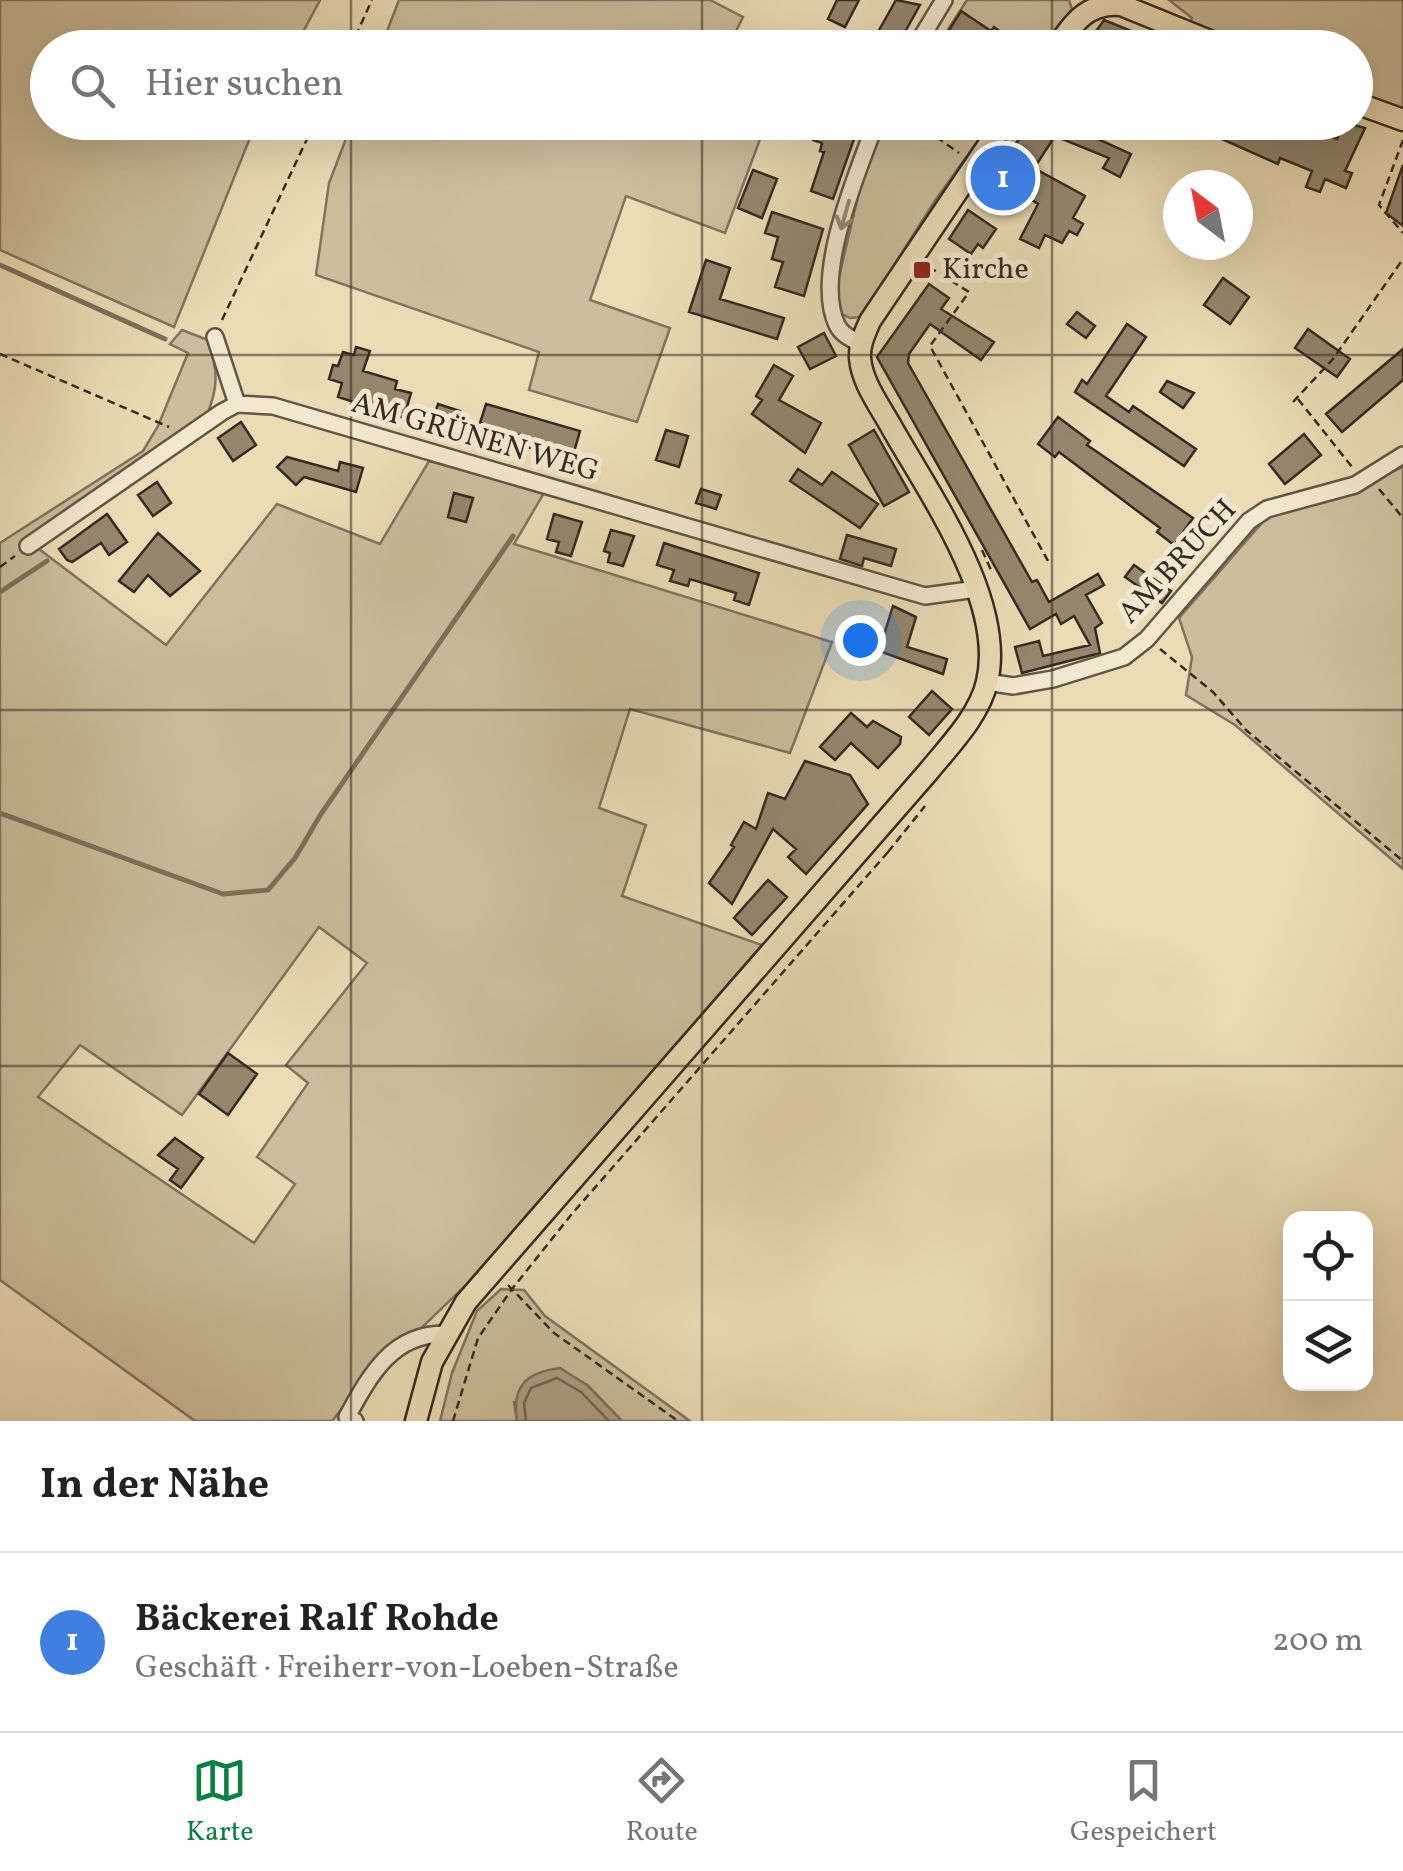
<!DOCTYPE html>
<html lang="de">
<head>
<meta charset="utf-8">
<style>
  :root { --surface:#fff; --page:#f6f6f6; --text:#222; --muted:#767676; --line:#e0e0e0; --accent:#0b8043 }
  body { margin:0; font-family:Vollkorn,serif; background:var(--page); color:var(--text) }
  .controls { position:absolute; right:30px; bottom:30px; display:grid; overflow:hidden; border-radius:20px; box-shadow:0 10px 40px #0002 }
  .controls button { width:90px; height:90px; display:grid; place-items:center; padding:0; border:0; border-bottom:2px solid var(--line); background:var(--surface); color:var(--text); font:50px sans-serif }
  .compass { position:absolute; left:1163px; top:170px; width:90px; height:90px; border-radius:50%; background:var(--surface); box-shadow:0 10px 40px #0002; rotate:328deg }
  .you { position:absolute; left:860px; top:640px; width:35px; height:35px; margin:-25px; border:8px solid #fff; border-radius:50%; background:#1a73e8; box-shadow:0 0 0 15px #1a73e833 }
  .badge { display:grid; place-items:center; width:65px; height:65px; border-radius:50%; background:var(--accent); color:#fff; font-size:32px; font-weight:700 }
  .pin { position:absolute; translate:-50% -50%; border:5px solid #fff; box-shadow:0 2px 10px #0006 }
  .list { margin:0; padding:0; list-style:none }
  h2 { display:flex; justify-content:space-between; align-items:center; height:130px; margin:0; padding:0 40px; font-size:42px }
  h2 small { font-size:32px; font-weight:400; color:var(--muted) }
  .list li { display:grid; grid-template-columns:65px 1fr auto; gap:30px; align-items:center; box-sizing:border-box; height:180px; padding:0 40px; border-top:2px solid var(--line) }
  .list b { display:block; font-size:38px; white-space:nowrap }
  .list p { margin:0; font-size:32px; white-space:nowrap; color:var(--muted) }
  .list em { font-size:32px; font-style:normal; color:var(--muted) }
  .icon { flex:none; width:55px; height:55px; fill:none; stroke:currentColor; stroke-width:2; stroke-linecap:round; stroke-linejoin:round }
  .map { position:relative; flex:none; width:1403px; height:1421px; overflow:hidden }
  .search { position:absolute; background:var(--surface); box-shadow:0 10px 40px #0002; left:30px; right:30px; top:30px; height:110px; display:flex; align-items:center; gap:25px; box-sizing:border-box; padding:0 35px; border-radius:55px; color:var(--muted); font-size:38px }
  .sheet { height:310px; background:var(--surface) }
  nav { display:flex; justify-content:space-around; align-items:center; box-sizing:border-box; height:140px; border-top:2px solid var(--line); background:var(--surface); font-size:28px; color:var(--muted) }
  nav a { display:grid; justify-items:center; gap:5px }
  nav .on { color:var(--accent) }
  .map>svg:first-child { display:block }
  .green { fill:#ccbe9c; stroke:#81745f; stroke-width:2.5; fill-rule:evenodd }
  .water { fill:#ad9f83; stroke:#7d705c; stroke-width:2.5 }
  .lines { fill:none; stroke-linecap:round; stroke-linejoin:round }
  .shore { stroke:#726452; stroke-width:2.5 }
  .stream { stroke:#7d705c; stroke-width:5 }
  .building { fill:#94876e; stroke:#362a22; stroke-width:2.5 }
  .minor-casing { stroke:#635647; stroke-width:20 }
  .major-casing { stroke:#362a22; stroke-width:25 }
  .path { stroke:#362a22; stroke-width:2.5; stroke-dasharray:8 5; stroke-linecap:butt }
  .minor { stroke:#f2e8cf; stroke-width:15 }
  .major { stroke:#ebdcb5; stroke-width:20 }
  .oneway { stroke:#948978 }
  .grid { fill:none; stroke:#362a22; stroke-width:2.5; stroke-opacity:0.55 }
  .poi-dot { fill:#8f2418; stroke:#f2e8cf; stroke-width:4 }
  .labels { text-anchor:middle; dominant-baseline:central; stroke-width:10; stroke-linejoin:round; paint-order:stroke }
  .poi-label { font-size:30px; fill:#362a22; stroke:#f2e8cf; text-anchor:start }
  .street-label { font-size:30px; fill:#362a22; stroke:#f2e8cf }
</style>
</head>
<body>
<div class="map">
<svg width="1403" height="1421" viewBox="0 0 1403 1421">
  <rect width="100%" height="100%" fill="#ebdcb5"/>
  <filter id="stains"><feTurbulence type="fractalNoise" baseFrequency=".002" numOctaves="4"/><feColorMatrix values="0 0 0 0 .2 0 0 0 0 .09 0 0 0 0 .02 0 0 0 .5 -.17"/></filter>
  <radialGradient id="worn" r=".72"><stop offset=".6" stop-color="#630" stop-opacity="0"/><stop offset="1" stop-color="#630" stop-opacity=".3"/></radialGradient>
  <!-- green -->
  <path class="green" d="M0 0H320L295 47 48 48V122L256 123 174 327 0 250Z
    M399 0H710L743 17 728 47H381Z
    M967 0H1069L1072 9 1044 47 936 48Z
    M1169 0H1403V108L1356 93V48L1248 47 1190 23 1192 18Z
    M732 123 762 134 725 233 626 196 590 300 670 328 637 422 529 390 539 352 316 275 329 183 352 123Z
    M883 123H991L936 199 861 317 850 318 838 312 834 298 862 180Z
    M182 330 208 340C218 371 219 387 206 417L31 538 39 549 166 645 277 504 380 544 429 461 544 493 514 544 832 642 790 753 630 709 599 808 646 825 622 896 762 945 464 1287 359 1388 332 1421H195L0 1280V543L143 451 158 426 188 353 170 344ZM319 927 367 963 286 1065 308 1083 257 1157 295 1184 254 1243 38 1097 80 1045 182 1115Z
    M1403 467V869L1235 725 1186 695 1192 657 1179 618 1268 516 1327 501Z
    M501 1289 524 1290 545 1316 690 1421H622L587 1385 514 1402 517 1421H440L452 1373 477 1311Z"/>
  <!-- water -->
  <path class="water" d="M560 1368 587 1385 622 1421H517C511 1386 527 1372 560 1368Z"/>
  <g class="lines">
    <!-- shore -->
    <path class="shore" d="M526 1421 524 1403 531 1388 557 1378 581 1392 609 1421"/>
    <!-- stream -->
    <path class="stream" d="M0 265 165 339
      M0 592 47 561
      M0 813 223 894 268 890 295 858 321 814 513 536"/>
  </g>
  <!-- building -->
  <path class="building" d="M837 0H859L845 27 828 19Z
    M896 0 920 5 896 48H869Z
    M961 11 991 31 994 27 1022 48H971L948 32Z
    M1104 20 1171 47V48H1084Z
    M830 122H860L833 199 811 191 824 152 820 151 822 143 813 140 818 125 828 129Z
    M1030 122H1061L1131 154 1120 177 1103 168 1109 158 1055 136 1034 168 1085 196 1073 218 1083 224 1077 235 1069 231 1062 243 1045 235 1039 248 1020 239 1038 204 1018 191 1007 206 985 191Z
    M1184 122H1235L1279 139 1286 122H1309L1306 128 1337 139 1344 122 1365 128 1345 171 1352 173 1346 188 1325 179 1320 192 1306 187 1312 171 1280 158 1278 164Z
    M1403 165V226L1386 213Z
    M753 170 777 179 762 218 738 208Z
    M968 210 996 229 983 248 978 244 971 254 949 239Z
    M772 212 823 229 804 296 775 287 783 262 772 259 778 237 765 233Z
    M706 260 730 268 720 299 784 318 777 339 689 312Z
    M1223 278 1249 297 1230 324 1204 305Z
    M929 284 949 298 941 309 994 342 981 360 930 324 909 354 908 363 1032 582 1037 580 1049 602 1098 574 1104 585 1086 595 1102 623 1095 628 1100 653 1022 673 1015 647 1039 641 1043 656 1090 645 1074 616 1061 624 1056 614 1030 629 877 357Z
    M1077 312 1095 326 1086 338 1067 324Z
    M1127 324 1146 337 1106 396 1129 412 1133 406 1196 449 1184 466 1075 392 1082 380 1087 384Z
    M1308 329 1350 359 1337 377 1295 348Z
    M824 333 836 356 810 369 798 347Z
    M356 347 370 351 363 371 397 381 395 389 411 393 404 418 338 397 342 383 329 379 333 365 338 366 343 352 354 355Z
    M1403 349V380L1342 432 1326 414Z
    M774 365 793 376 779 400 821 423 805 453 752 414 762 400 756 396Z
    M1167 381 1194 393 1183 408 1160 392Z
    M438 404 460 411 454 431 431 425Z
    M486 404 580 431 572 459 519 445 522 436 480 423Z
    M1058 417 1090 441 1087 445 1193 518 1174 545 1157 532 1160 528 1059 452 1055 457 1038 444Z
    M241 422 256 445 233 461 218 438Z
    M666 430 688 436 679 467 656 460Z
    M874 430 909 492 884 506 849 445Z
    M1304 434 1321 455 1285 484 1269 464Z
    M287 457 338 471 340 462 363 468 356 492 304 477 296 485 277 467Z
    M798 469 822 485 832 472 878 504 860 528 790 481Z
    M157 482 171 503 153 516 138 495Z
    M701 489 721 495 716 509 696 503Z
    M454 493 473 498 466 522 448 517Z
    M107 514 127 542 109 555 101 543 72 562 67 560 59 549Z
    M554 514 582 522 571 556 556 552 559 542 547 539Z
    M611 530 634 536 623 566 608 562 610 553 604 551Z
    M158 533 200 571 170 596 148 575 134 592 119 581Z
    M847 535 896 549 891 566 864 558 862 566 840 559Z
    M664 543 759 573 749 605 734 600 736 593 690 579 688 586 670 581 674 570 657 565Z
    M1134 565 1171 591 1162 603 1125 577Z
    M893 606 916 617 907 647 947 659 943 674 879 651Z
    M932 691 952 709 929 735 909 717Z
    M851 713 867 727 873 721 901 737 900 744 878 768 851 743 835 760 820 747Z
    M805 761 850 775 868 804 806 874 788 857 796 849 773 829 732 904 709 883 734 847 731 845 744 822 756 829 768 793 785 799Z
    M768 880 787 897 752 935 734 918Z
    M228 1053 257 1074 228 1115 199 1094Z
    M175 1138 203 1158 181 1188 170 1180 178 1169 158 1155Z"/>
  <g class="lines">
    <!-- minor casing -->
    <g class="minor-casing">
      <path id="minor" d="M915 48 944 0
        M215 337 237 404
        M861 344C852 339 842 335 837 325 813 274 858 172 876 122
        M28 546 222 412 237 404 273 406 925 596 976 589
        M987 682 1013 686 1053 679 1124 657 1147 639 1249 521 1267 509 1355 485 1403 455
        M355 1421 347 1417C370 1375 392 1334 444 1334"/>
    </g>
    <!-- major casing -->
    <g class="major-casing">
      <path id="major" d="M1056 48C1074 22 1088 2 1121 5L1227 48
        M1356 103 1403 120
        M416 1421 432 1362 466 1302 928 772C950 745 979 716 987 682 1006 602 930 495 892 428 880 406 862 383 860 358 859 345 865 333 870 321L1004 122"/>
    </g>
    <!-- path -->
    <path class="path" d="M350 48 372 0
      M915 122 959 153
      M1403 140 1379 205 1403 233
      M929 267 969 292 930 346 1048 561
      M222 320 315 122
      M0 354 169 427
      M1298 399 1352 467
      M1293 402 1333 359 1403 259
      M1379 489 1403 518
      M982 550 991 570
      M0 567 15 556
      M1160 649 1213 692 1246 730 1403 861
      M888 852 925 806
      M508 1285 554 1333 678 1421
      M453 1421 478 1338 512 1289 571 1215 888 852"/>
    <!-- minor -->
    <use href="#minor" class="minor"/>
    <!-- major -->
    <use href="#major" class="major"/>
  </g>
  <!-- one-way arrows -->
  <defs><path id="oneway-shaft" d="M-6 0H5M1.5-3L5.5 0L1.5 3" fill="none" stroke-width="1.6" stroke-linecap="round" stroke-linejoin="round" transform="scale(2.5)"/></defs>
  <use class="oneway" href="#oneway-shaft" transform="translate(845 215) rotate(106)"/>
  <!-- grid -->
  <path class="grid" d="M351 0V48M702 0V48M1052 0V48M351 122V1421M702 122V1421M1052 122V1421M0 355H1403M0 710H1403M0 1066H1403"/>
  <!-- markers -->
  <rect class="poi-dot" x="912" y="260" width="20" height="20" rx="5"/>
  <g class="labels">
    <!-- poi labels -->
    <g class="poi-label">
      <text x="942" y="270">Kirche</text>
    </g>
    <!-- street labels -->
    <g class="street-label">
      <text transform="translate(475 438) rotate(16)">AM GRÜNEN WEG</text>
      <text transform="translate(1178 562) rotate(-47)">AM BRUCH</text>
    </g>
  </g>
  <rect width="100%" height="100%" filter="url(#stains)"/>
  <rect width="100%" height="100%" fill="url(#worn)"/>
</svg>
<div class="controls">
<button><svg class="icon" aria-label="locate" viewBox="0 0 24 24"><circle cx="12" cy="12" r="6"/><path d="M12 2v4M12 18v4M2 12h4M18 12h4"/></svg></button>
<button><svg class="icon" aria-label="layers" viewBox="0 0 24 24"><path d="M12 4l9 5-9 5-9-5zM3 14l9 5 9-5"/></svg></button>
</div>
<svg class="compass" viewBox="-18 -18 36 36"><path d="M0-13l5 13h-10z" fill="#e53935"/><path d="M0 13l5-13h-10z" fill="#767676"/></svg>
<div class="you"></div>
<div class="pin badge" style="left:1003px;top:178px;background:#3f7fe0">1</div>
<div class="search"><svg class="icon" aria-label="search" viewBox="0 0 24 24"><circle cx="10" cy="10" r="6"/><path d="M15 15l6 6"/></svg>Hier suchen</div>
</div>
<section class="sheet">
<h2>In der Nähe<small></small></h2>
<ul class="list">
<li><span class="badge" style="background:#3f7fe0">1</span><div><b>Bäckerei Ralf Rohde</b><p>Geschäft · Freiherr-von-Loeben-Straße</p></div><em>200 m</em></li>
</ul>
</section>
<nav>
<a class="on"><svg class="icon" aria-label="map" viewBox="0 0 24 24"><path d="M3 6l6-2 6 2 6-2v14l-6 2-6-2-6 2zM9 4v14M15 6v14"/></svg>Karte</a>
<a><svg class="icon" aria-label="directions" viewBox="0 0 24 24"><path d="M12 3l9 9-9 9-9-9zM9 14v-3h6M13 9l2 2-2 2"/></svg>Route</a>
<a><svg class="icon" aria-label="saved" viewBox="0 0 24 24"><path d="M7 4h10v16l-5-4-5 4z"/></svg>Gespeichert</a>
</nav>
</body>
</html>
